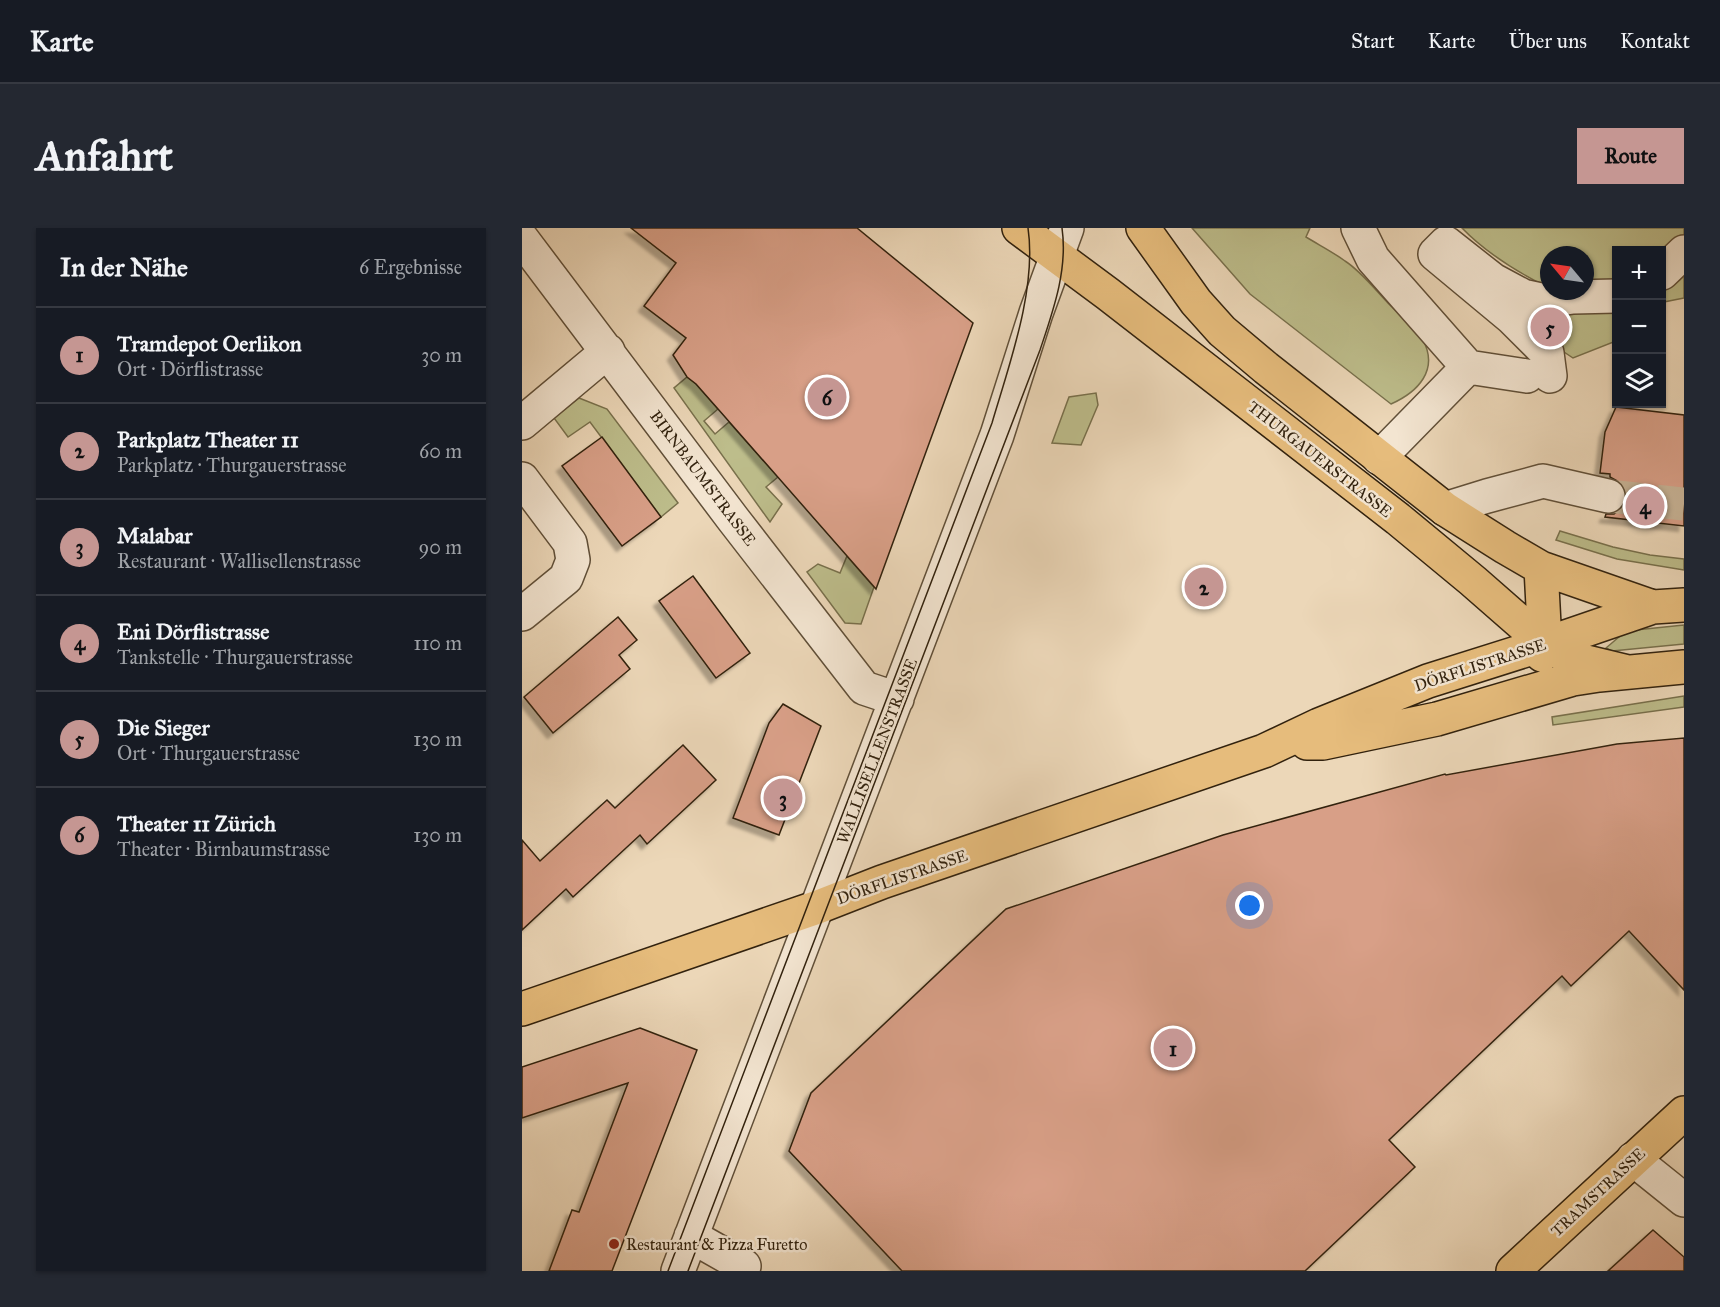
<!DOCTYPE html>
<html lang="de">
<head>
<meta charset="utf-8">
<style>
  :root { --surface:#171b24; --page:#242831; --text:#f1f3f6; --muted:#9ea1a6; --line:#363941; --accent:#c59692 }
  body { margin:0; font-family:"IM FELL Great Primer",serif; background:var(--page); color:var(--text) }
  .controls { position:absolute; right:18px; top:18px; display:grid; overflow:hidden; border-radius:0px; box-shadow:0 2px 4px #0004 }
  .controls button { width:54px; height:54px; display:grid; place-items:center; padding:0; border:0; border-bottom:2px solid var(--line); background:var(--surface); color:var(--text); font:30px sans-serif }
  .compass { position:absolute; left:1018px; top:18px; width:54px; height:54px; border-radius:50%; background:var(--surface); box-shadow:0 2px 4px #0004; rotate:299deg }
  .you { position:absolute; left:728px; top:678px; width:21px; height:21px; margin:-15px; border:4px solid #fff; border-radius:50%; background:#1a73e8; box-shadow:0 0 0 9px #1a73e833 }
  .badge { display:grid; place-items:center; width:39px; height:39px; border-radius:50%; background:var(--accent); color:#111; font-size:20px; font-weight:700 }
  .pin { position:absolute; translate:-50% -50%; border:3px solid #fff; box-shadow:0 2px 6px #0006 }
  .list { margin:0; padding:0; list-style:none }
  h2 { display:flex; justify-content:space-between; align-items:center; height:78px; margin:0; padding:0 24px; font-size:26px }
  h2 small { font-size:20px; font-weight:400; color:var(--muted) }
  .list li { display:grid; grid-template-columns:39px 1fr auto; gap:18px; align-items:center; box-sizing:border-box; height:96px; padding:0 24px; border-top:2px solid var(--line) }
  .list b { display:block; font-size:22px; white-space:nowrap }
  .list p { margin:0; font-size:20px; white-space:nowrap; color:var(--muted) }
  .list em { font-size:20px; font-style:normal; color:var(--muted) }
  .icon { flex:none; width:33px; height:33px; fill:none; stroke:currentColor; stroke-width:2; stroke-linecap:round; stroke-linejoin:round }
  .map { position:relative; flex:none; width:1162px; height:1043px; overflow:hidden; border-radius:0px }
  header { display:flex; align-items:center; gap:36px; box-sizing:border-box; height:84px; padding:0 30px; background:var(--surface); border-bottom:2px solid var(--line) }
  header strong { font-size:28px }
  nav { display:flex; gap:33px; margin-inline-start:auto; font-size:21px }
  .intro { display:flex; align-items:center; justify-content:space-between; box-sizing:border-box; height:144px; padding:0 36px }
  h1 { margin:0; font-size:42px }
  .button { padding:15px 27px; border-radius:0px; background:var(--accent); color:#111; font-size:21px; font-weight:700 }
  main { display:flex; gap:36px; padding:0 36px }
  aside { flex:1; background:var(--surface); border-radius:0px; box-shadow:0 2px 4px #0004 }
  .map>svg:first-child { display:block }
  .green { fill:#bdbd8b; stroke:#78704c; stroke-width:1.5 }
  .building { fill:#d89f87; stroke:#32220e; stroke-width:1.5; filter:url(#shadow) }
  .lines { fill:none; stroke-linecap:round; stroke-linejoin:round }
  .minor-tunnel { stroke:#c7b396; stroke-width:33; stroke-dasharray:33 16; stroke-linecap:butt }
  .minor-casing { stroke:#604f38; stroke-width:36 }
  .major-casing { stroke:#32220e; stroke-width:36 }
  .minor { stroke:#f3e5d1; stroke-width:33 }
  .major { stroke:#e6bc7c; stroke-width:33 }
  .tram { stroke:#32220e; stroke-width:1.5 }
  .poi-dot { fill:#8f2418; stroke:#f3e5d1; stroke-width:2 }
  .labels { text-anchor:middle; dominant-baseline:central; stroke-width:5; stroke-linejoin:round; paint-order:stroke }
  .street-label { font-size:16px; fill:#32220e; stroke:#f3e5d1 }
  .poi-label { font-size:16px; fill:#32220e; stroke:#f3e5d1; text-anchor:start }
</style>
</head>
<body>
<header>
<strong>Karte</strong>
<nav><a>Start</a><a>Karte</a><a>Über uns</a><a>Kontakt</a></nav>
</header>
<div class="intro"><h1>Anfahrt</h1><a class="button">Route</a></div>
<main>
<aside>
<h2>In der Nähe<small>6 Ergebnisse</small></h2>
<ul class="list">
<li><span class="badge">1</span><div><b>Tramdepot Oerlikon</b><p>Ort · Dörflistrasse</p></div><em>30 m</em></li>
<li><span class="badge">2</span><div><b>Parkplatz Theater 11</b><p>Parkplatz · Thurgauerstrasse</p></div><em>60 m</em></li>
<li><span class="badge">3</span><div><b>Malabar</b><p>Restaurant · Wallisellenstrasse</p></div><em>90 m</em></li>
<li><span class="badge">4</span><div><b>Eni Dörflistrasse</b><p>Tankstelle · Thurgauerstrasse</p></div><em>110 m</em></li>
<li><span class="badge">5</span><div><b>Die Sieger</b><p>Ort · Thurgauerstrasse</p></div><em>130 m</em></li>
<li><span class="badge">6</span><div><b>Theater 11 Zürich</b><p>Theater · Birnbaumstrasse</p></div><em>130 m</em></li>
</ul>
</aside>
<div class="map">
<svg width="1162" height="1043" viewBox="0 0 1162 1043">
  <defs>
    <filter id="shadow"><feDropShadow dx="-5.5" dy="5.5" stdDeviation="1.5" flood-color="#0004"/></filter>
  </defs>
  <rect width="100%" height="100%" fill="#ecd7b8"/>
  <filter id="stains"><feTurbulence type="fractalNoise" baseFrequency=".00333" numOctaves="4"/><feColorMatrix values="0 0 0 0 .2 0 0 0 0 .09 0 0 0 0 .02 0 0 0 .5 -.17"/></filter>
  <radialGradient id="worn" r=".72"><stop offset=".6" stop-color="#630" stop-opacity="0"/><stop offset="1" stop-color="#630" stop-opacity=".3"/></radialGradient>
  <!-- green -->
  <path class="green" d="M670 0H788L784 9C797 17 811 24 823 33 839 43 856 65 869 78 879 88 894 99 901 112 917 142 896 164 869 176L728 66Z
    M940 0H1162V70L1142 74 1140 76V22H1094V113L1051 130 1024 112 1006 80 1063 63V27H1027V60C995 44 965 26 940 0Z
    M165 149 174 156 196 181 182 193 193 206 207 194 256 249 244 259 260 276 248 294 152 160Z
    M574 165 576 177 559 217 530 215 547 169Z
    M57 170 85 181 156 275 139 289 68 194 46 209 32 190Z
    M1038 303 1091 319 1128 327 1162 331V342L1095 331 1034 312Z
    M325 328 352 359 339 396 323 395 285 344 296 336 318 345Z
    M1162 397V416L1090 423 1084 420 1104 403Z
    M1162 468V479L1031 497 1030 489Z"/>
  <!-- building -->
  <path class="building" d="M109 0H335L451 95 354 361 196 181 174 156 165 149 151 127 164 110 122 78 154 35Z
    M1094 179 1162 187V298L1083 289 1084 286H1092L1099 281 1104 272V263L1099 255 1088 249V246L1078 245 1083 204Z
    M80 209 139 289 100 318 40 238Z
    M171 348 228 425 194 450 137 373Z
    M96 389 115 412 97 427 108 441 31 505 2 469Z
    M261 476 299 498 257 607 211 590 247 495Z
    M1162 510V762L1107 703 1049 758 1040 748 867 912 893 939 783 1043H380L267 923 289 865 484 681 701 607 923 546 924 547 1095 516Z
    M161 517 194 552 125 616 118 607 51 669 44 661 0 702V612L18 633 85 572 93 580Z
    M118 800 175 822 90 1043H27L50 982 57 984 106 855 0 890V839Z
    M1131 1002 1162 1029V1043H1086Z"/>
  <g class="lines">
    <!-- minor-tunnel -->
    <path class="minor-tunnel" d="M1086 268 1162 276"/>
    <!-- minor casing -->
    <g class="minor-casing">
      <path id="minor" d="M836 0 851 31 946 139 857 230
        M0 11 211 291 342 460 375 471
        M1140 45 1162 24
        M946 139 1005 148
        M1028 148 1025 125 990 90 913 26 924 15 971 52 1001 68 1024 73 1051 69 1094 68
        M0 195 86 123
        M0 251 48 315 51 332 44 350 0 386
        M923 281 965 268 1021 253 1086 268
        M1111 931 1162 972
        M169 1008 222 1038
        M156 1043 475 207 514 85 545 0"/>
    </g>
    <!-- major casing -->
    <g class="major-casing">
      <path id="major" d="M497 0 586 66 876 291 951 353 1023 416 1048 430 1106 444
        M621 0 674 74 700 103 744 140 923 281 983 319 1019 340 1131 379
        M1019 340 1023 416 1020 427
        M785 515H801L915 491 1051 451 1077 447 1162 439
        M0 781 296 679 360 654 742 523 797 497 906 453 1023 416 1131 379 1162 377
        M991 1043 1162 885"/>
    </g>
    <!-- minor -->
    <use href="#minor" class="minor"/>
    <!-- major -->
    <use href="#major" class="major"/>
    <!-- tram -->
    <path class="tram" d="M146 1043 470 195C487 137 515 61 506 0
      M166 1043 518 122C531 83 546 42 540 0"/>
  </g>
  <!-- markers -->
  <circle class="poi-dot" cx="92" cy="1016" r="6"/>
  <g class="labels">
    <!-- street labels -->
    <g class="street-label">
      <text transform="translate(798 231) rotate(38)">THURGAUERSTRASSE</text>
      <text transform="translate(181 250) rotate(53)">BIRNBAUMSTRASSE</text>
      <text transform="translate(958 437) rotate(-18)">DÖRFLISTRASSE</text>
      <text transform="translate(355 523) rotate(-69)">WALLISELLENSTRASSE</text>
      <text transform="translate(380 649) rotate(-19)">DÖRFLISTRASSE</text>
      <text transform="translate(1076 964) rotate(-43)">TRAMSTRASSE</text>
    </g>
    <!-- poi labels -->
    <g class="poi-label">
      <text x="104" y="1016">Restaurant &amp; Pizza Furetto</text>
    </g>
  </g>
  <rect width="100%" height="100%" filter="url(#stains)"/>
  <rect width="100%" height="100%" fill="url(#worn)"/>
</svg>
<div class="controls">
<button>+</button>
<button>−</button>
<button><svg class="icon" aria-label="layers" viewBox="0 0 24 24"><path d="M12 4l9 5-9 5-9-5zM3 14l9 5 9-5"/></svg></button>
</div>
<svg class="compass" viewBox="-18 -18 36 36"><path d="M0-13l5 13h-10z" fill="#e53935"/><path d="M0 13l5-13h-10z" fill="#9ea1a6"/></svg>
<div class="you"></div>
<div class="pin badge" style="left:651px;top:820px">1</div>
<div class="pin badge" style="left:682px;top:359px">2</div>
<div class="pin badge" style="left:261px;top:570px">3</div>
<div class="pin badge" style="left:1123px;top:278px">4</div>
<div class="pin badge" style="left:1028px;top:99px">5</div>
<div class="pin badge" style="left:305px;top:169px">6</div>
</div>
</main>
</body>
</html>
